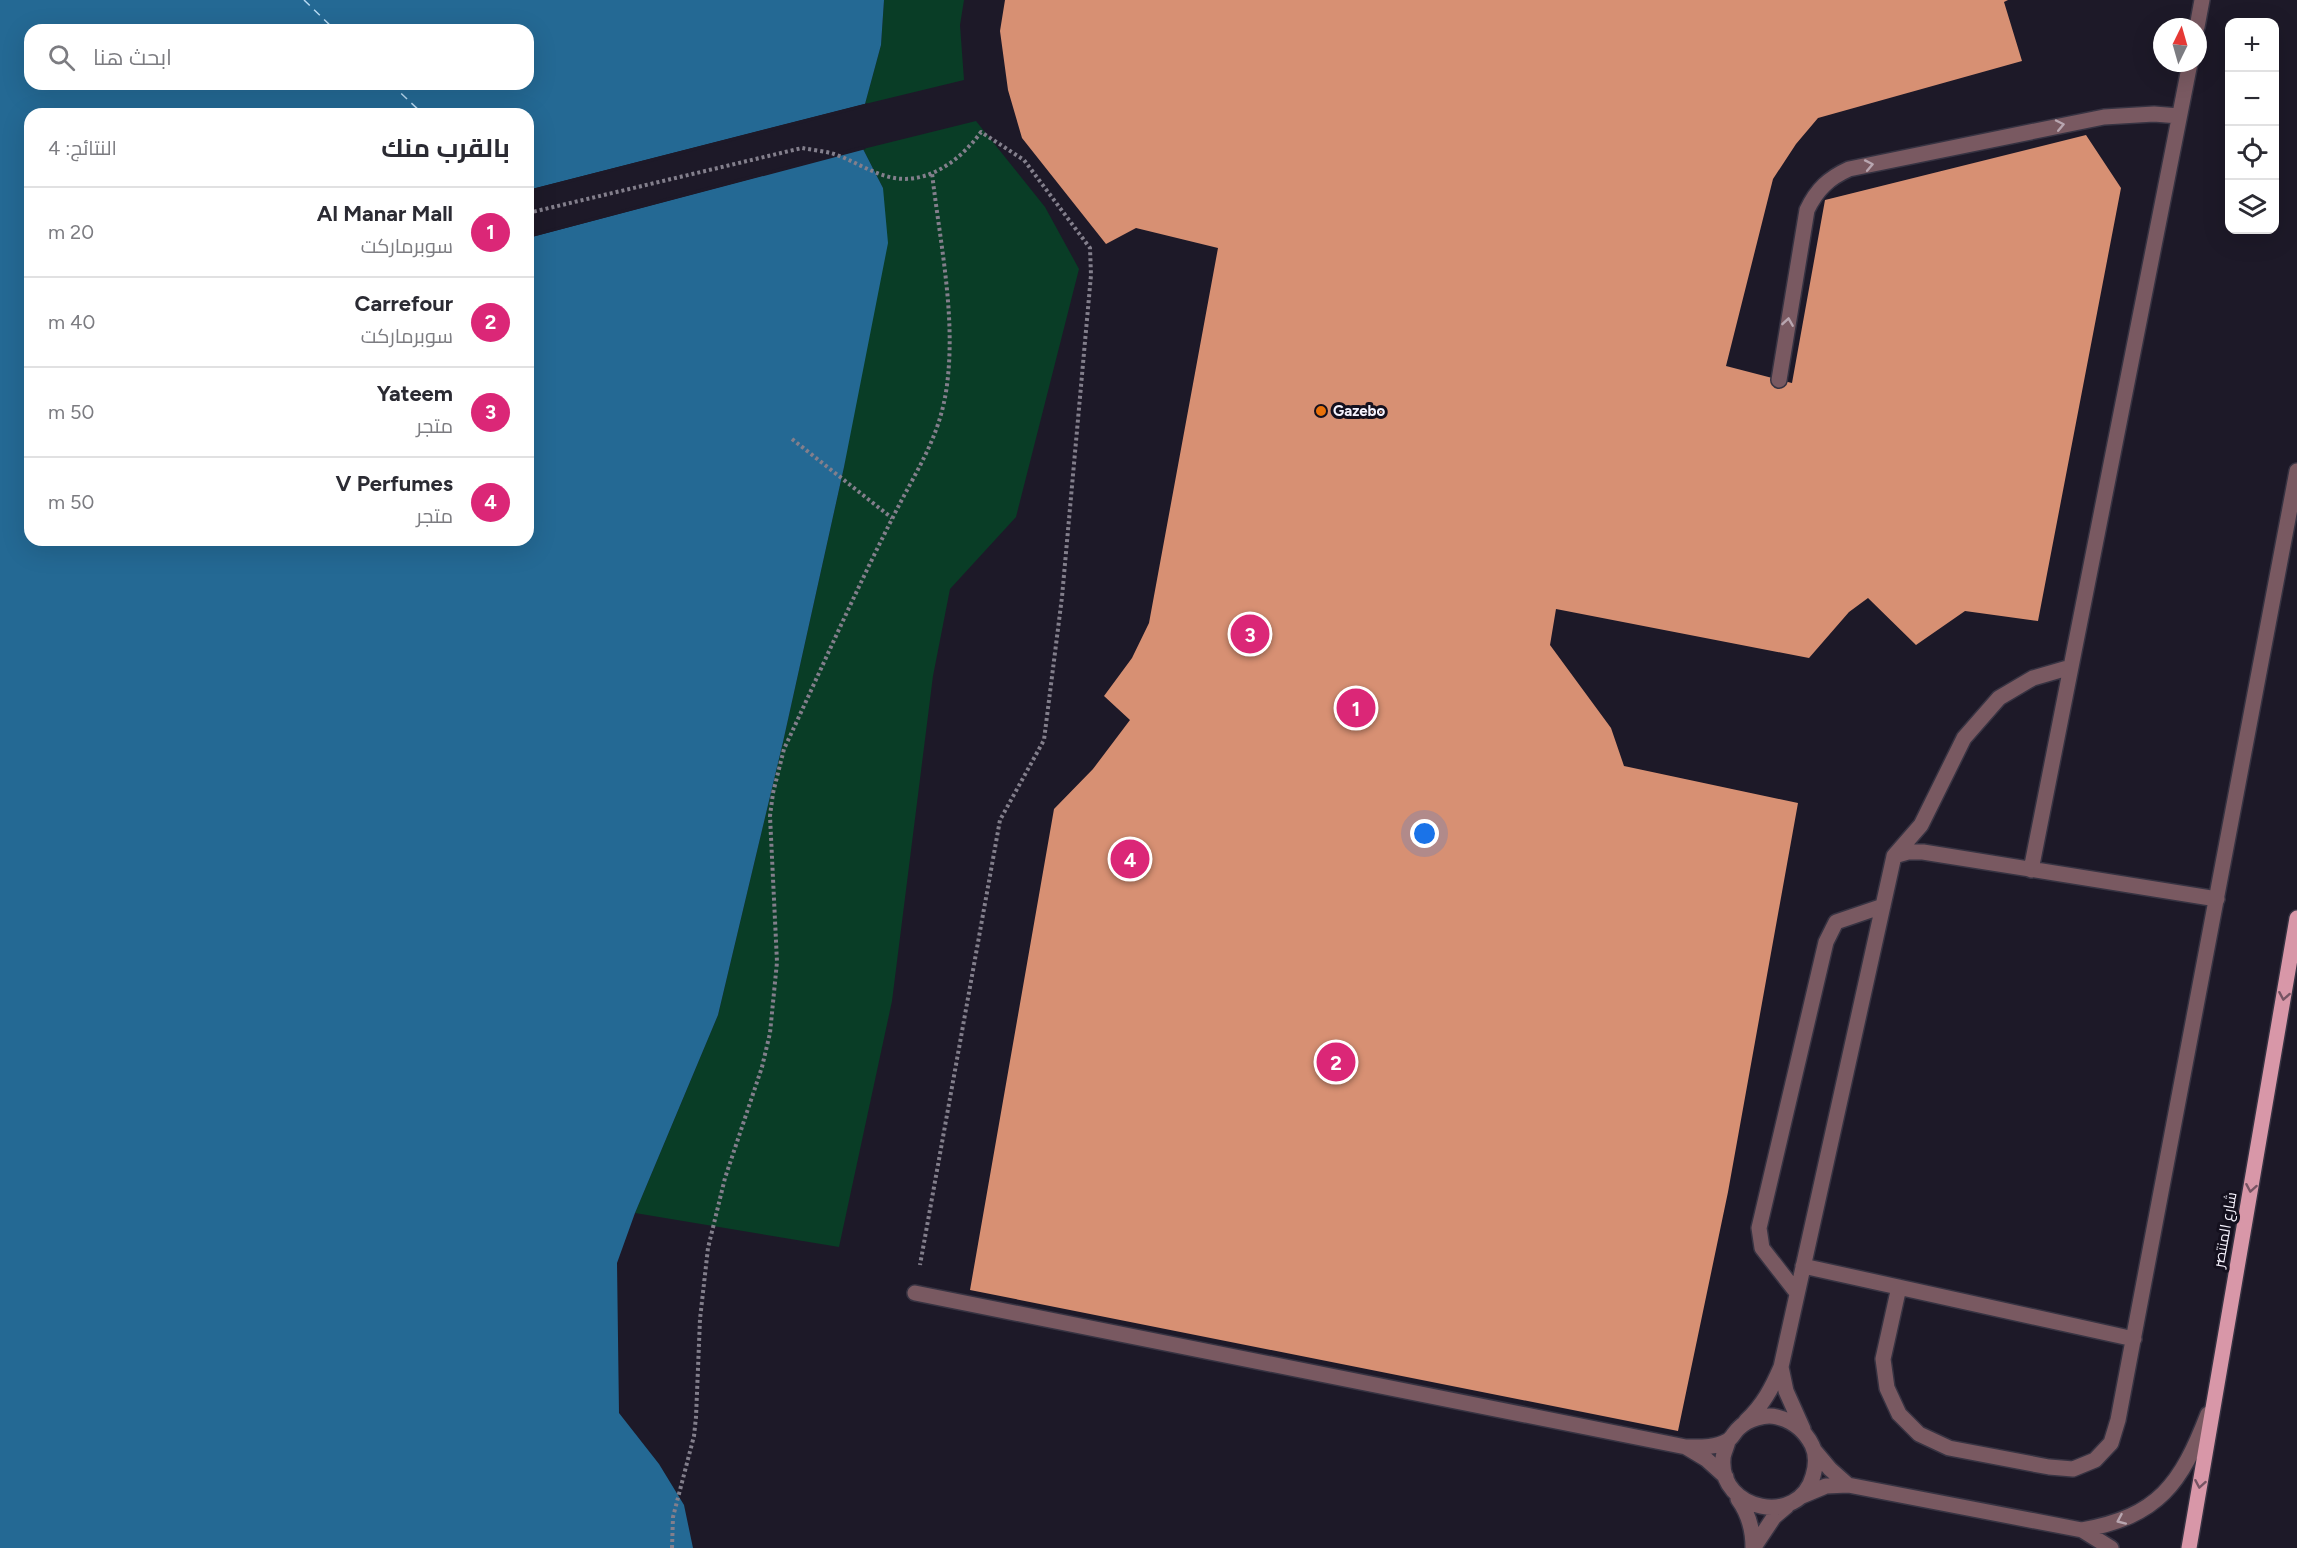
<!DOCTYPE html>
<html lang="ar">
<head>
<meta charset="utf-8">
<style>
  :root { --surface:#fff; --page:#f7f7f7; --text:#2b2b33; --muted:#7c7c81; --line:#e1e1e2; --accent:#db2777 }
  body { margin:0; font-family:Figtree,Cairo,sans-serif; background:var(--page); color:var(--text); direction:rtl }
  .controls { position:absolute; right:18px; top:18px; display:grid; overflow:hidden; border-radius:12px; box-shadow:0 6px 24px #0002 }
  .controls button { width:54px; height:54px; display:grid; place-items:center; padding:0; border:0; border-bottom:2px solid var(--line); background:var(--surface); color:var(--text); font:30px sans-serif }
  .compass { position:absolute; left:2153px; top:18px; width:54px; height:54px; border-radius:50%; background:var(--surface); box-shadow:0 6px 24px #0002; rotate:5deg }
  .you { position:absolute; left:1425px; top:834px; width:21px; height:21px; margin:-15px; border:4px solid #fff; border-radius:50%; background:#1a73e8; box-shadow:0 0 0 9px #1a73e833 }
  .badge { display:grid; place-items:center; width:39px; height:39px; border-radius:50%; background:var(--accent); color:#fff; font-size:20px; font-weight:700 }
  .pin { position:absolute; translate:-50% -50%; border:3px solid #fff; box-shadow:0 2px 6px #0006 }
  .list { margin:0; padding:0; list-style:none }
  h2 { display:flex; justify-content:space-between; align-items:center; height:78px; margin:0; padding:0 24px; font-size:26px }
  h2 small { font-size:20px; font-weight:400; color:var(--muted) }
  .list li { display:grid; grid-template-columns:39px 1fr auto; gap:18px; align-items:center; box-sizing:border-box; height:90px; padding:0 24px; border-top:2px solid var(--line) }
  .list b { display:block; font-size:22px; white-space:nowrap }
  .list p { margin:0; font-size:20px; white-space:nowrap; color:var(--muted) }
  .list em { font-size:20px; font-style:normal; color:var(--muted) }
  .icon { flex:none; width:33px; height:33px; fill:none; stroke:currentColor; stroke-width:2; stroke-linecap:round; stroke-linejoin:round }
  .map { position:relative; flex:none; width:2297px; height:1548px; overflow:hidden; direction:ltr }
  .search { position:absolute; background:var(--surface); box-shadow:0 6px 24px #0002; left:24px; top:24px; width:510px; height:66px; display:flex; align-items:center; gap:15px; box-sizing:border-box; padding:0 21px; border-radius:18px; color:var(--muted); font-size:22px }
  .panel { position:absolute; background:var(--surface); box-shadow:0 6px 24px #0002; left:24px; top:108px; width:510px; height:438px; border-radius:18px; direction:rtl }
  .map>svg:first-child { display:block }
  .green { fill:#093d26 }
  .water { fill:#246994; fill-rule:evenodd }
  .pier { fill:#1d1928 }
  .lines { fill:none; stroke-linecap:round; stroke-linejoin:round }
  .ferry { stroke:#b8daf3; stroke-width:1.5; stroke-dasharray:8 6; stroke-linecap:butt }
  .building { fill:#d79073 }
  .service-casing { stroke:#373342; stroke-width:18 }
  .primary-casing { stroke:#373342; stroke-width:18 }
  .path { stroke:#837f8c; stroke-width:4; stroke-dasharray:3 3; stroke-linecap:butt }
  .service { stroke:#795961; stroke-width:15 }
  .primary { stroke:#d897a8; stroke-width:15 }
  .oneway { stroke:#b8a6b0 }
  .oneway2 { stroke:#765463 }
  .food-dot { fill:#e8710a; stroke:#14101e; stroke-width:2 }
  .labels { text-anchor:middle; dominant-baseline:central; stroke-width:6; stroke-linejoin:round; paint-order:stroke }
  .poi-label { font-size:15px; font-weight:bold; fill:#f6f3fe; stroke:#14101e; text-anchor:start }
  .street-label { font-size:15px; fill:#f6f3fe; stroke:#14101e }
</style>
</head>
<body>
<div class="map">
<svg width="2297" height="1548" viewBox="0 0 2297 1548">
  <rect width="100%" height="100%" fill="#1d1928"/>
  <!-- green -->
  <path class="green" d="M884 0H964L960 25 964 80 865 104 881 45Z
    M976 121 1045 207 1079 269 1016 517 950 589 933 676 892 1001 839 1247 635 1213 718 1015 783 742 844 467 883 188 863 149Z"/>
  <!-- water -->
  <path class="water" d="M0 0H884L881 45 865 104 528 190V114H30V540H528V238L863 149 883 188 888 243 844 467 783 742 718 1015 635 1213 617 1263 619 1413 659 1464 684 1505 693 1548H0ZM30 30H528V84H30Z"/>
  <!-- pier -->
  <path class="pier" d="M868 103 865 107 528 193V190Z
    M862 146 866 149 528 238V235Z"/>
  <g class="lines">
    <!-- ferry -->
    <path class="ferry" d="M304 0 335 30
      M391 84 423 114"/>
  </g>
  <!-- building -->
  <path class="building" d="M1005 0H2008L2004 2 2022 61 1818 118 1796 144 1773 179 1726 366 1792 383 1825 200 2086 135 2121 188 2038 621 1965 611 1916 645 1868 598 1849 612 1809 658 1556 609 1550 645 1611 728 1624 766 1798 803 1728 1192 1678 1431 970 1290 1054 809 1093 769 1130 720 1104 696 1132 658 1149 623 1218 248 1136 228 1106 244 1022 138 1008 90 1000 31Z"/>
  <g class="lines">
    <!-- service casing -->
    <g class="service-casing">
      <path id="service" d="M2197 27 2202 0
        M1779 380 1807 210C1817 189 1829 178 1849 169L2104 117 2154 114 2179 116
        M1894 856 1908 852H1923L2217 899
        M2031 870 2190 63
        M1803 1266 2134 1339
        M1899 1287 1883 1359 1887 1388 1899 1414 1919 1434 1949 1448 2049 1467 2073 1469 2095 1460 2111 1443 2118 1420 2297 471
        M915 1293 1686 1447C1699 1447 1715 1448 1727 1441 1732 1439 1734 1432 1739 1428 1748 1419 1765 1414 1777 1417 1793 1421 1805 1431 1812 1445 1817 1455 1816 1466 1813 1476 1799 1527 1719 1511 1723 1459 1723 1453 1727 1447 1728 1441
        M1797 1293 1762 1248 1759 1228 1826 942 1836 922 1883 906
        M1781 1367 1786 1391 1803 1429
        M1746 1421C1763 1405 1772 1388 1781 1367L1894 856 1921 825 1964 738 1999 698 2033 678 2071 667
        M1686 1447 1706 1459 1726 1477
        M1814 1450 1830 1469 1848 1485
        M1802 1496 1826 1486 1848 1485 2082 1530 2111 1548
        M1738 1499C1749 1514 1753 1529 1753 1548
        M2082 1530C2159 1516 2181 1484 2208 1414
        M1754 1547 1774 1517 1787 1506"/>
    </g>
    <!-- primary casing -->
    <g class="primary-casing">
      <path id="primary" d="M2189 1548 2297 918"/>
    </g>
    <!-- path -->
    <path class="path" d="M528 213 802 148C812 150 824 151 834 154 852 160 868 171 886 176 924 188 960 161 981 132L1024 160 1090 248 1091 275 1062 597 1044 740 1000 820 920 1265
      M792 439 892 518
      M672 1548 673 1517 694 1436 696 1417 700 1319 708 1248 725 1178 762 1067 770 1033 777 962 770 816 773 793 784 749C820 672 854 594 892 519 915 472 940 439 947 385 956 315 940 243 932 173"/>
    <!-- service -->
    <use href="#service" class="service"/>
    <!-- primary -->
    <use href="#primary" class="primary"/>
  </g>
  <!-- one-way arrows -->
  <defs><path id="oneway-chevron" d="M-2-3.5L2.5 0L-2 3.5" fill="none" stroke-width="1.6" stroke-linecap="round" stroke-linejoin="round" transform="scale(1.5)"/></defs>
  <g class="oneway">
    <use href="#oneway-chevron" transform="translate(2060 125) rotate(-12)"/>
    <use href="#oneway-chevron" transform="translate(1869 165) rotate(-11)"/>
    <use href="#oneway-chevron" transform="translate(1788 322) rotate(-81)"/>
    <use href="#oneway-chevron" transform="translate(2121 1520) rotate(156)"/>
  </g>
  <g class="oneway2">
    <use href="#oneway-chevron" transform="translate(2284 996) rotate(100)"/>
    <use href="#oneway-chevron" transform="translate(2251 1188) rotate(100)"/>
    <use href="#oneway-chevron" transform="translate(2200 1484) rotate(100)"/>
  </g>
  <!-- markers -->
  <circle class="food-dot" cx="1321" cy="411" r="6"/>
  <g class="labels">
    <!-- poi labels -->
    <g class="poi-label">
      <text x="1333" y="411">Gazebo</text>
    </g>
    <!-- street labels -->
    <g class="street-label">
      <text transform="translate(2225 1230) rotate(-80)">شارع المنتصر</text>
    </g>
  </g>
</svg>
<div class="controls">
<button>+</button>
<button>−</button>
<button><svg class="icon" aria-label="locate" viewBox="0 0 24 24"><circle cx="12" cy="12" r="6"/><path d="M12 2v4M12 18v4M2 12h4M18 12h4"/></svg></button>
<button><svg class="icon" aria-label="layers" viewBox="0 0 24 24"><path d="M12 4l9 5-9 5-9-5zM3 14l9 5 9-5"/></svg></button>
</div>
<svg class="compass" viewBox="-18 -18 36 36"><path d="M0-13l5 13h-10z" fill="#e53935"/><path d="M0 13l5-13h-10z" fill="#7c7c81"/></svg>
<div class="you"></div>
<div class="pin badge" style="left:1356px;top:708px">1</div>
<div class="pin badge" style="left:1336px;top:1062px">2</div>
<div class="pin badge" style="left:1250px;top:634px">3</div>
<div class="pin badge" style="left:1130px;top:859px">4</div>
<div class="search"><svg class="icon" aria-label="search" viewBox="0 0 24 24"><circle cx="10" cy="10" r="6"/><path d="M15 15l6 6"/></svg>ابحث هنا</div>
<section class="panel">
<h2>بالقرب منك<small>النتائج: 4</small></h2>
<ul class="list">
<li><span class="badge">1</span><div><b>Al Manar Mall</b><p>سوبرماركت</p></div><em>20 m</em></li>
<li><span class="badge">2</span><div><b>Carrefour</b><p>سوبرماركت</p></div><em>40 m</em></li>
<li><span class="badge">3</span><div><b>Yateem</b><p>متجر</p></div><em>50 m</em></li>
<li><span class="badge">4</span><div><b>V Perfumes</b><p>متجر</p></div><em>50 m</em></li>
</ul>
</section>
</div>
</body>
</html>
